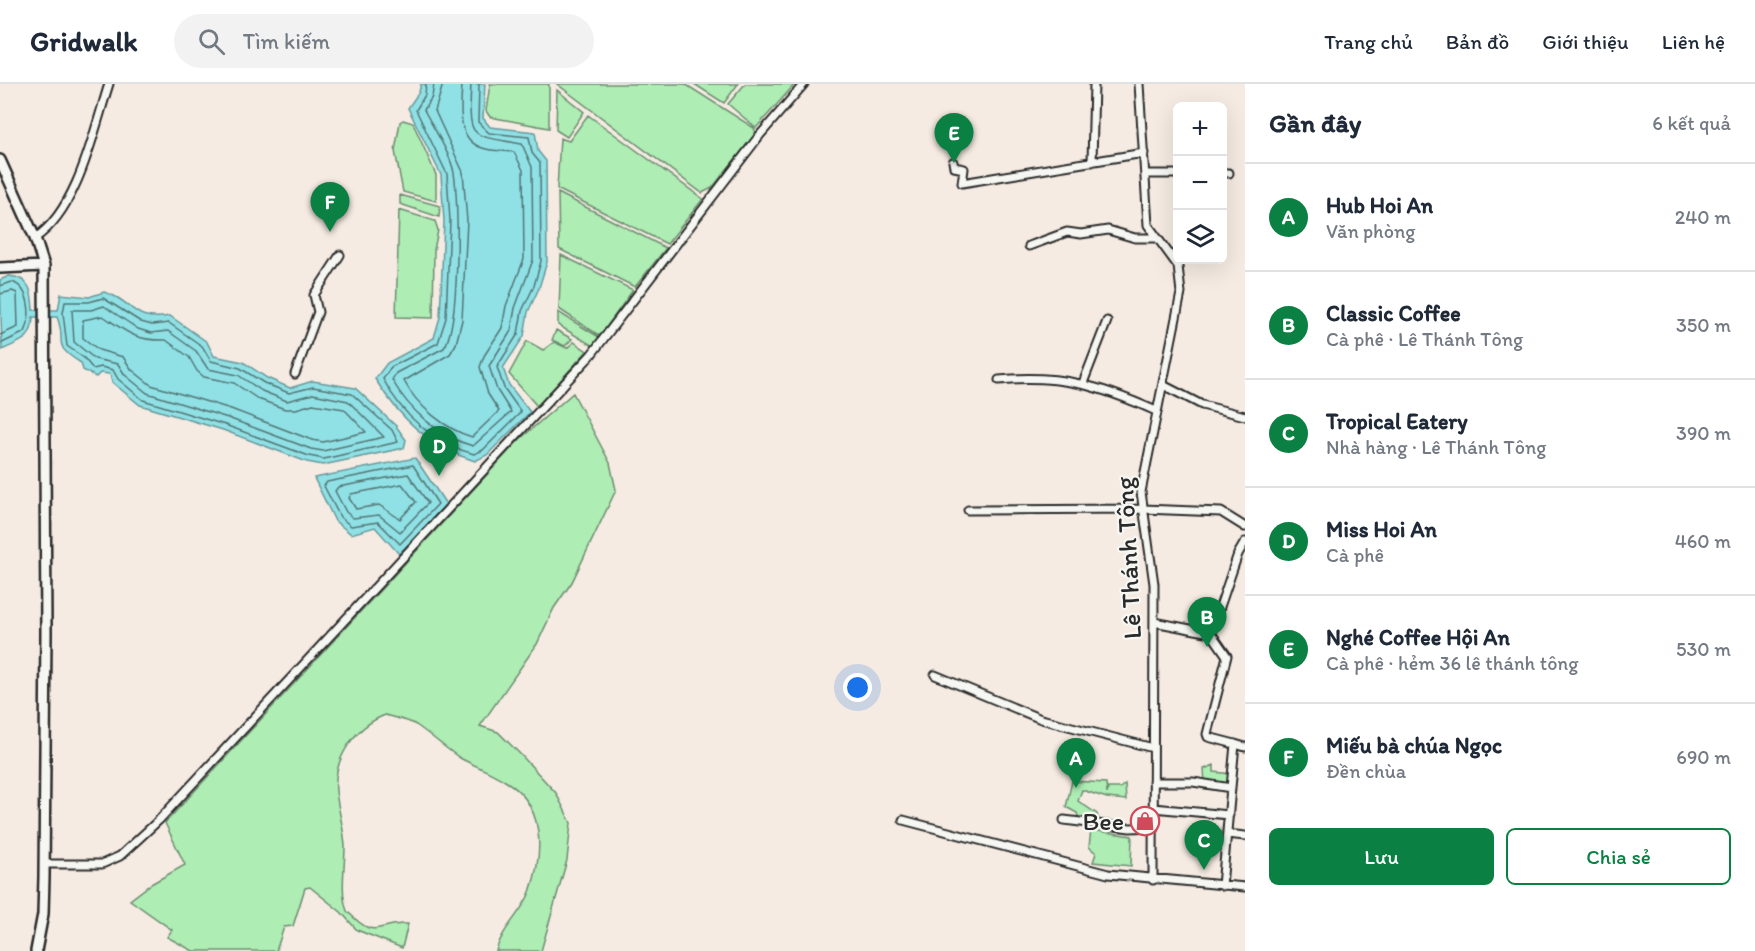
<!DOCTYPE html>
<html lang="vi">
<head>
<meta charset="utf-8">
<style>
  :root { --surface:#fff; --page:#f2f2f3; --text:#1f2937; --muted:#747a83; --line:#e0e1e3; --accent:#0b8043 }
  body { margin:0; font-family:Itim,sans-serif; background:var(--page); color:var(--text) }
  .controls { position:absolute; right:18px; top:18px; display:grid; overflow:hidden; border-radius:9px; box-shadow:0 6px 24px #0002 }
  .controls button { width:54px; height:54px; display:grid; place-items:center; padding:0; border:0; border-bottom:2px solid var(--line); background:var(--surface); color:var(--text); font:30px sans-serif }
  .you { position:absolute; left:858px; top:604px; width:21px; height:21px; margin:-15px; border:4px solid #fff; border-radius:50%; background:#1a73e8; box-shadow:0 0 0 9px #1a73e833 }
  .badge { display:grid; place-items:center; width:39px; height:39px; border-radius:50%; background:var(--accent); color:#fff; font-size:20px; font-weight:700 }
  .pin { position:absolute; translate:-50% -50px; filter:drop-shadow(0 2px 3px #0008) }
  .pin::after { content:''; position:absolute; top:32px; width:21px; height:18px; background:inherit; clip-path:polygon(0 0,100% 0,50% 100%) }
  .list { margin:0; padding:0; list-style:none }
  h2 { display:flex; justify-content:space-between; align-items:center; height:78px; margin:0; padding:0 24px; font-size:26px }
  h2 small { font-size:20px; font-weight:400; color:var(--muted) }
  .list li { display:grid; grid-template-columns:39px 1fr auto; gap:18px; align-items:center; box-sizing:border-box; height:108px; padding:0 24px; border-top:2px solid var(--line) }
  .list b { display:block; font-size:22px; white-space:nowrap }
  .list p { margin:0; font-size:20px; white-space:nowrap; color:var(--muted) }
  .list em { font-size:20px; font-style:normal; color:var(--muted) }
  .actions { display:flex; gap:12px; padding:18px 24px }
  .actions a { flex:1; padding:14px 0; border:2px solid var(--accent); border-radius:9px; text-align:center; font-size:21px; color:var(--accent) }
  .actions .main { background:var(--accent); color:#fff }
  .icon { flex:none; width:33px; height:33px; fill:none; stroke:currentColor; stroke-width:2; stroke-linecap:round; stroke-linejoin:round }
  .map { position:relative; flex:none; width:1245px; height:867px; overflow:hidden }
  header { display:flex; align-items:center; gap:36px; box-sizing:border-box; height:84px; padding:0 30px; background:var(--surface); border-bottom:2px solid var(--line) }
  header strong { font-size:28px }
  nav { display:flex; gap:33px; margin-inline-start:auto; font-size:21px }
  .search { width:420px; height:54px; background:var(--page); display:flex; align-items:center; gap:15px; box-sizing:border-box; padding:0 21px; border-radius:33px; color:var(--muted); font-size:22px }
  main { display:flex }
  aside { flex:1; background:var(--surface) }
  .map>svg:first-child { display:block }
  .green { fill:#aeedb4; stroke:#6c8c70; stroke-width:1.5 }
  .water { fill:#8fe1e5; stroke:#67989b; stroke-width:1.5 }
  .lines { fill:none; stroke-linecap:round; stroke-linejoin:round }
  .shore { stroke:#537475; stroke-width:1.5 }
  .minor-casing { stroke:#2b2b2b; stroke-width:11 }
  .tertiary-casing { stroke:#2b2b2b; stroke-width:14 }
  .minor { stroke:#f6f6f2; stroke-width:7 }
  .tertiary { stroke:#f6f6f2; stroke-width:9 }
  .labels { text-anchor:middle; dominant-baseline:central; stroke-width:4.5; stroke-linejoin:round; paint-order:stroke }
  .street-label { font-size:26px; fill:#2b2b2b; stroke:#f6f6f2 }
  .poi-label { font-size:26px; fill:#2b2b2b; stroke:#f6f6f2; text-anchor:end }
</style>
</head>
<body>
<header>
<strong>Gridwalk</strong>
<div class="search"><svg class="icon" aria-label="search" viewBox="0 0 24 24"><circle cx="10" cy="10" r="6"/><path d="M15 15l6 6"/></svg>Tìm kiếm</div>
<nav><a>Trang chủ</a><a>Bản đồ</a><a>Giới thiệu</a><a>Liên hệ</a></nav>
</header>
<main>
<div class="map">
<svg width="1245" height="867" viewBox="0 0 1245 867">
  <rect width="100%" height="100%" fill="#f5ebe2"/>
  <filter id="ink" filterUnits="userSpaceOnUse"><feTurbulence type="fractalNoise" baseFrequency=".0167" numOctaves="2"/><feDisplacementMap in="SourceGraphic" scale="12" xChannelSelector="R" yChannelSelector="G"/><feConvolveMatrix kernelMatrix="1 2 1 2 8 2 1 2 1" color-interpolation-filters="sRGB"/></filter>
  <g filter="url(#ink)">
    <!-- green -->
    <path class="green" d="M490 0H549V44L490 33 486 27Z
      M557 0H685L754 44 756 49 712 104 702 109Z
      M694 0H738L724 19Z
      M745 0H795L756 44 728 20Z
      M557 6 584 28 567 53 556 46Z
      M588 31 703 115 667 160 557 105 560 54 569 57Z
      M403 36 413 39 436 91V117L403 108 395 67 400 38Z
      M558 109 666 164 635 203 559 165Z
      M400 111 440 122 439 133 400 120Z
      M399 126 435 137 438 146 434 166 433 234 396 233Z
      M561 171 633 206 600 252 559 225Z
      M558 228 599 253 593 262 558 241Z
      M556 246 572 255 565 262 552 256Z
      M527 257 543 266 554 258 567 264 574 258 587 267 537 322 509 290Z
      M573 309 610 379 616 406 572 498 554 524 537 560 480 642 498 648 522 672 556 709 571 739 567 776 541 867H496C502 844 522 829 530 808 544 768 545 720 505 697 491 688 475 682 460 674 445 664 431 651 416 641 408 636 395 634 385 631 355 643 333 674 336 707 338 726 344 744 345 762 345 783 340 808 347 827 378 859 375 838 408 840L402 864 357 846 341 828 310 803 305 804 293 842 284 843 276 867H193L167 853 172 846 130 816 151 800 185 781 165 739 519 356Z
      M1214 681V688L1232 690 1230 706 1205 699 1204 685Z
      M1072 697 1106 699 1107 710 1108 704H1120L1125 700 1126 716 1107 714 1082 706 1078 717 1097 730 1100 741 1079 735 1077 729 1066 723Z
      M1091 746 1132 752 1131 782 1093 778 1096 769 1089 763Z"/>
    <!-- water -->
    <path class="water" d="M421 0H485L483 34 490 43 535 48 538 67 546 77 547 178 539 204 528 228 524 252 503 284 509 301 530 328 487 371 475 377C429 363 400 334 375 295L387 279 434 254 440 233 444 137 441 91 408 24 419 8Z
      M9 192C31 194 32 208 33 226H58L61 210 89 213 104 208C135 217 131 239 170 232L207 258 214 272 243 278 267 294 290 304 313 297 355 304 396 342 406 356 404 364 323 381 307 378 223 346 140 321 112 298 110 290 100 289 96 293 83 286 81 279C49 259 68 260 57 233H33C32 257 22 256 2 266L0 196Z
      M415 374 446 420 399 470 375 443 351 450 335 437 314 394Z"/>
    <g class="lines">
      <!-- shore -->
      <path class="shore" d="M426 0 425 11 416 26 447 90 450 137 446 234 438 259 391 283 383 295C402 331 434 360 474 370L483 366 521 328 504 304 497 283 518 250 522 227 534 202 541 177 540 79 532 69 529 53 489 49 478 38 479 0
        M434 0 432 13 424 26C433 43 451 71 454 89 459 119 460 241 444 264L396 289 392 296C409 326 439 353 473 362L511 328 497 306 489 282 511 247 515 224 533 176 532 83 522 60C470 50 468 58 471 0
        M443 0 435 27 463 88 467 137 462 236 456 260 450 270 404 297C417 322 445 345 472 353L499 327 488 310 480 283 484 272 502 244 506 222 524 175 523 86 514 68C505 67 495 67 486 65 455 58 461 23 462 0
        M0 202 12 198C30 204 32 232 25 248L0 260
        M0 210 12 207 17 209 18 243 0 251
        M103 214 141 238 152 241 169 239 202 262 211 277 240 284 264 299 289 309 313 303 352 310 392 346 398 358 324 375 309 372 225 341 143 316 118 295 113 286 101 283 93 285 84 274 67 262 63 229 65 218H89Z
        M104 222 138 245 151 249 168 247 196 267 208 285 238 291 262 307 287 317 313 310 348 317 384 353 323 367 311 365 228 334 147 309 125 291 118 280 95 275 74 258 72 226H91Z
        M103 232C127 248 135 257 166 256L189 273 197 287 204 293 234 299 258 315 285 325H296L313 320 344 325 366 348 323 358 312 356 231 325 151 301 132 286 123 273 99 266 83 254V236Z
        M413 381 438 420 400 460 378 438 351 442 340 433 324 402 327 398Z
        M408 390 428 419 400 448 379 431 353 434 346 428 335 407 338 403Z
        M402 400 416 418 400 435 379 421 356 425 349 414 351 410Z"/>
      <!-- minor casing -->
      <g class="minor-casing">
        <path id="minor" d="M1139 0 1148 141 1178 182 1181 209 1141 408 1154 500 1153 796
          M953 78 954 83 964 85 962 99 1144 69
          M1092 78 1094 0
          M1222 89H1229
          M1145 90H1178
          M35 154C78 126 94 46 109 0
          M1029 162 1067 148 1081 150 1108 146 1135 154H1157
          M295 290 318 228 314 211 340 171
          M999 296C1061 290 1100 302 1156 327
          M1083 299 1107 237
          M1163 301 1202 321 1245 332
          M968 426 1143 425 1221 428 1245 443
          M1154 538 1211 549
          M935 591 1041 635 1153 664
          M1235 660 1245 663
          M1153 698H1193L1231 704
          M1153 724 1229 731
          M903 736 1108 790 1245 803
          M1064 736 1130 744 1153 743
          M1227 750 1245 752
          M44 780H102L120 772 159 736 591 271 760 51 804 0
          M1222 802 1235 660 1208 653 1207 650 1227 572 1211 549 1238 470 1245 458"/>
      </g>
      <!-- tertiary casing -->
      <g class="tertiary-casing">
        <path id="tertiary" d="M0 76 35 154 44 182 46 549 44 793 43 830 36 867
          M0 184 44 182"/>
      </g>
      <!-- minor -->
      <use href="#minor" class="minor"/>
      <!-- tertiary -->
      <use href="#tertiary" class="tertiary"/>
    </g>
  </g>
  <!-- icons -->
  <defs>
    <g id="shop-ring" transform="scale(1.5)"><circle r="9.5" fill="#f6f6f2" stroke="#d1495b" stroke-width="1.5"/><path d="M-5-2.5h2.3a2.7 3.5 0 0 1 5.4 0H5L5.5 6h-11ZM-1.5-2.5h3a1.5 2.3 0 0 0-3 0Z" fill="#d1495b"/></g>
  </defs>
  <g fill-rule="evenodd">
    <use href="#shop-ring" x="1145" y="737"/>
  </g>
  <g class="labels">
    <!-- street labels -->
    <g class="street-label">
      <text transform="translate(1128 474) rotate(-93)">Lê Thánh Tông</text>
    </g>
    <!-- poi labels -->
    <g class="poi-label">
      <text x="1124" y="737">Bee</text>
    </g>
  </g>
</svg>
<div class="controls">
<button>+</button>
<button>−</button>
<button><svg class="icon" aria-label="layers" viewBox="0 0 24 24"><path d="M12 4l9 5-9 5-9-5zM3 14l9 5 9-5"/></svg></button>
</div>
<div class="you"></div>
<div class="pin badge" style="left:1076px;top:704px">A</div>
<div class="pin badge" style="left:1207px;top:563px">B</div>
<div class="pin badge" style="left:1204px;top:786px">C</div>
<div class="pin badge" style="left:439px;top:392px">D</div>
<div class="pin badge" style="left:954px;top:79px">E</div>
<div class="pin badge" style="left:330px;top:148px">F</div>
</div>
<aside>
<h2>Gần đây<small>6 kết quả</small></h2>
<ul class="list">
<li><span class="badge">A</span><div><b>Hub Hoi An</b><p>Văn phòng</p></div><em>240 m</em></li>
<li><span class="badge">B</span><div><b>Classic Coffee</b><p>Cà phê · Lê Thánh Tông</p></div><em>350 m</em></li>
<li><span class="badge">C</span><div><b>Tropical Eatery</b><p>Nhà hàng · Lê Thánh Tông</p></div><em>390 m</em></li>
<li><span class="badge">D</span><div><b>Miss Hoi An</b><p>Cà phê</p></div><em>460 m</em></li>
<li><span class="badge">E</span><div><b>Nghé Coffee Hội An</b><p>Cà phê · hẻm 36 lê thánh tông</p></div><em>530 m</em></li>
<li><span class="badge">F</span><div><b>Miếu bà chúa Ngọc</b><p>Đền chùa</p></div><em>690 m</em></li>
</ul>
<div class="actions"><a class="main">Lưu</a><a>Chia sẻ</a></div>
</aside>
</main>
</body>
</html>
